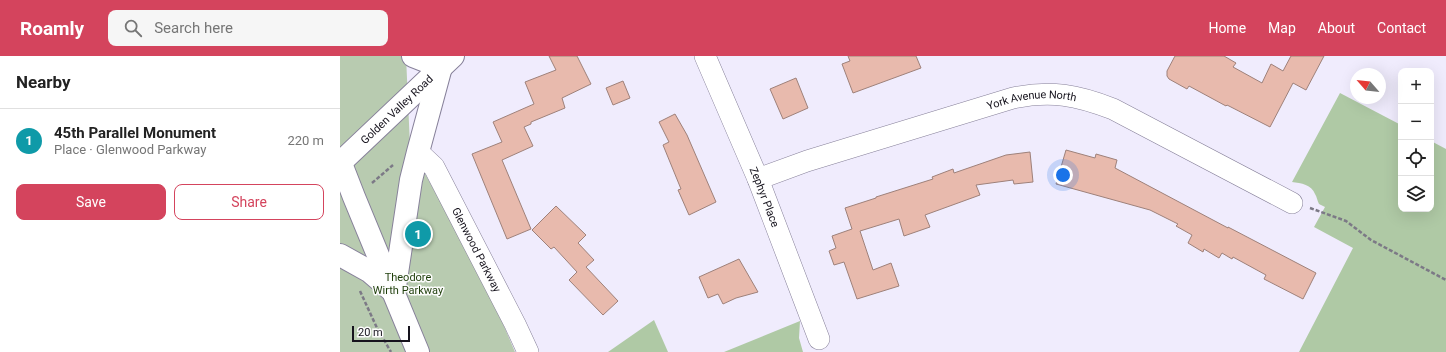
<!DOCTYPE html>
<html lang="en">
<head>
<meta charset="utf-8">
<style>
  :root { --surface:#fff; --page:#f6f6f6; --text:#222; --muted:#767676; --line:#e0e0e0; --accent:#d4445d }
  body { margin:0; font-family:Roboto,sans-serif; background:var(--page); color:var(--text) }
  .controls { position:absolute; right:12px; top:12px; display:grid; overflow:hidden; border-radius:8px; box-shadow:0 4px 16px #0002 }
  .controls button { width:36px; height:36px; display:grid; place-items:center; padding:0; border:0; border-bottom:1px solid var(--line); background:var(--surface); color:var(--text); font:20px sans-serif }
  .compass { position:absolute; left:1010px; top:12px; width:36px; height:36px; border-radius:50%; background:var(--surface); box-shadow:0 4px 16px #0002; rotate:298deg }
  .scale { position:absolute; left:12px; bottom:10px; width:58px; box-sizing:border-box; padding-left:4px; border:2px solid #16131d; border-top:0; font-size:11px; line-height:14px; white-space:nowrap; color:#16131d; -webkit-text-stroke:3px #fcfcfc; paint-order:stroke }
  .you { position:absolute; left:723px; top:119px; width:14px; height:14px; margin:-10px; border:3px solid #fff; border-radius:50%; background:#1a73e8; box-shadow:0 0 0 6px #1a73e833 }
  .badge { display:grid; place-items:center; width:26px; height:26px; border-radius:50%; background:var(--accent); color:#fff; font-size:13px; font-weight:700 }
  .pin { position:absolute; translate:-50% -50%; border:2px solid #fff; box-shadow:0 1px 4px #0006 }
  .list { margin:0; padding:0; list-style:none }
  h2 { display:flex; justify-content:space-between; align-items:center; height:52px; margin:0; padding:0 16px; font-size:17px }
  h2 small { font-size:13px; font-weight:400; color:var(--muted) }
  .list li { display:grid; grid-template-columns:26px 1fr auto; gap:12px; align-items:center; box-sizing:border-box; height:64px; padding:0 16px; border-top:1px solid var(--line) }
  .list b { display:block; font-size:15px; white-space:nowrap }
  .list p { margin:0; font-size:13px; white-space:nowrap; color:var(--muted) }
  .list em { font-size:13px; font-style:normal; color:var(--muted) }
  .actions { display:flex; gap:8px; padding:12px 16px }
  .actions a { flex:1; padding:9px 0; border:1px solid var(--accent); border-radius:8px; text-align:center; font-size:14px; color:var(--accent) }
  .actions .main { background:var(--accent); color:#fff }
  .icon { flex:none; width:22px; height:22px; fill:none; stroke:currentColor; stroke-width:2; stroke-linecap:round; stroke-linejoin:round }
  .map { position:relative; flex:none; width:1106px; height:296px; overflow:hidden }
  header { display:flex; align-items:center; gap:24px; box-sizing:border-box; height:56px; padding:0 20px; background:var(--accent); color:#fff }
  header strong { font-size:19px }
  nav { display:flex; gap:22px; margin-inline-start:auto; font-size:14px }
  .search { width:280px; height:36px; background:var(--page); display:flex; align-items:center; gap:10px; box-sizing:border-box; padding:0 14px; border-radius:8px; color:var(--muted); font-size:15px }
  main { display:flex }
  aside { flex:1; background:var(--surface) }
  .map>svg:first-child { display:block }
  .green { fill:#b8cbb0 }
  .forest { fill:#afc9a5 }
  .building { fill:#e8baad; stroke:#9e817a }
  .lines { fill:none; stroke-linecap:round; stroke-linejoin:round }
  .street-casing { stroke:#87819a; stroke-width:22 }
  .secondary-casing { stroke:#87819a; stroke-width:24 }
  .path { stroke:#7c7986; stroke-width:2.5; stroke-dasharray:4 2; stroke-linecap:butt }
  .street { stroke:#fff; stroke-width:21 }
  .secondary { stroke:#fff; stroke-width:22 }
  .labels { text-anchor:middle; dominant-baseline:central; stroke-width:3; stroke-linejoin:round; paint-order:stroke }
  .street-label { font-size:11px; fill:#16131d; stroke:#fcfcfc }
  .park-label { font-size:11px; fill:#1e3e0a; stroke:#fcfcfc }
</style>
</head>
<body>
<header>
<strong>Roamly</strong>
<div class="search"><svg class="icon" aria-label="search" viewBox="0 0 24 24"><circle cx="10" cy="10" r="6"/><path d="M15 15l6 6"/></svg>Search here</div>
<nav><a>Home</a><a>Map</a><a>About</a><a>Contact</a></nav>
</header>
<main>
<aside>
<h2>Nearby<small></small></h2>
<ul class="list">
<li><span class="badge" style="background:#0f9aa8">1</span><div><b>45th Parallel Monument</b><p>Place · Glenwood Parkway</p></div><em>220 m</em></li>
</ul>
<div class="actions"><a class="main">Save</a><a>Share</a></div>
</aside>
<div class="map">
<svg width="1106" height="296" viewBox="0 0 1106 296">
  <rect width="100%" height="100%" fill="#f0ecfd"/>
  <!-- green -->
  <path class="green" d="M0 0H66L70 90 149 235 175 296H0Z"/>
  <!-- forest -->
  <path class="forest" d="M1000 37 1061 69V153H1091V85L1106 93V296H959L1013 192 974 171 985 151 979 148C977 144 977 141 975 138 972 129 961 127 952 126Z
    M314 264 328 296H268Z
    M460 265 459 282 463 296H384Z"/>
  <!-- building -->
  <path class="building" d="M209 0H237L251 28 222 42 225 52 191 66V68L184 71 193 90 162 104 191 173 167 183 132 98 162 86 153 66 194 48 185 26 216 14Z
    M508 0H576L581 12 513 37 502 8 510 5Z
    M835 0H884L896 7 893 11 922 27 931 8 943 15 951 0H984L966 34 953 27 930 71 887 49 886 50 849 30 847 33 829 23 827 20V15Z
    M456 22 468 52 443 63 430 33Z
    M283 25 290 42 273 49 266 32Z
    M335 58 347 79 376 146 349 159 338 134 341 133 323 89 329 86 319 66Z
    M726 94 755 102 756 98 777 104 775 112 888 172V171L976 217 963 243 924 223 926 219 893 201 892 203 882 197 879 202 864 193 863 196 848 187 852 179 836 170 838 168 810 154 716 128Z
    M690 96 693 126 674 128 673 124 636 129 640 139 585 159 590 171 564 180 559 163 520 175 533 214 551 207 559 230 517 243 504 206 494 209 489 195 496 192 492 180 512 173 505 152 536 142V141L593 123 592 121 613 113 614 117 666 99Z
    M216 150 246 179 238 187 254 204 246 211 278 245 263 259 229 224 237 216 214 191 211 193 192 174Z
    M399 203 418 236 396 242 383 248 378 238 368 242 359 221Z"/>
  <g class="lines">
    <!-- street casing -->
    <g class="street-casing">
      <g id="street">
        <path id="s1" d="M365 0 418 123 479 283"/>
        <path id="s2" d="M78 96 94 111 175 268 188 296"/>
        <path id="s3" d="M418 123 467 105 673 42C711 34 737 39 773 53L952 147"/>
      </g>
    </g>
    <!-- secondary casing -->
    <g class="secondary-casing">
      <g id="secondary">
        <path d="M73 0 101 11"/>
        <path d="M0 105 14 141 78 296"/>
        <path id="s4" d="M0 107 113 0"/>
        <path d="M0 199 29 215 50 233"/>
        <path d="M54 237 71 124 78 96 101 11"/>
      </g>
    </g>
    <!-- path -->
    <path class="path" d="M32 127 53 109
      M970 152 1006 165 1031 184 1106 224
      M20 235 37 272 51 296"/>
    <!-- street -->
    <use href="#street" class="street"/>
    <!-- secondary -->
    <use href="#secondary" class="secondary"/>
  </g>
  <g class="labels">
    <!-- street labels -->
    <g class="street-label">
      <text stroke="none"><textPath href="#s3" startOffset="286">York Avenue North</textPath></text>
      <text stroke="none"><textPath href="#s4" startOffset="78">Golden Valley Road</textPath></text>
      <text stroke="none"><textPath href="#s1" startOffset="153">Zephyr Place</textPath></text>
      <text stroke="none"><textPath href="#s2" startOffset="115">Glenwood Parkway</textPath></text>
    </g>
    <!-- park labels -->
    <g class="park-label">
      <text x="68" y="221">Theodore<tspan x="68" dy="13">Wirth Parkway</tspan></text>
    </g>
  </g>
</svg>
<div class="controls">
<button>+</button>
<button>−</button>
<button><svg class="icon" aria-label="locate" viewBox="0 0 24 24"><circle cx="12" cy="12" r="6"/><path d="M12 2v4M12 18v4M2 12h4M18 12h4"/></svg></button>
<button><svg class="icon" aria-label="layers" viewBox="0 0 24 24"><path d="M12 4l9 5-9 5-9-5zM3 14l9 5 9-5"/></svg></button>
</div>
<svg class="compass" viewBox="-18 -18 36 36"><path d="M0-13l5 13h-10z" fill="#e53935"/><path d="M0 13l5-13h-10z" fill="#767676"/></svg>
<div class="scale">20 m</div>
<div class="you"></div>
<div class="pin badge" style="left:78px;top:178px;background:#0f9aa8">1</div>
</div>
</main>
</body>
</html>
